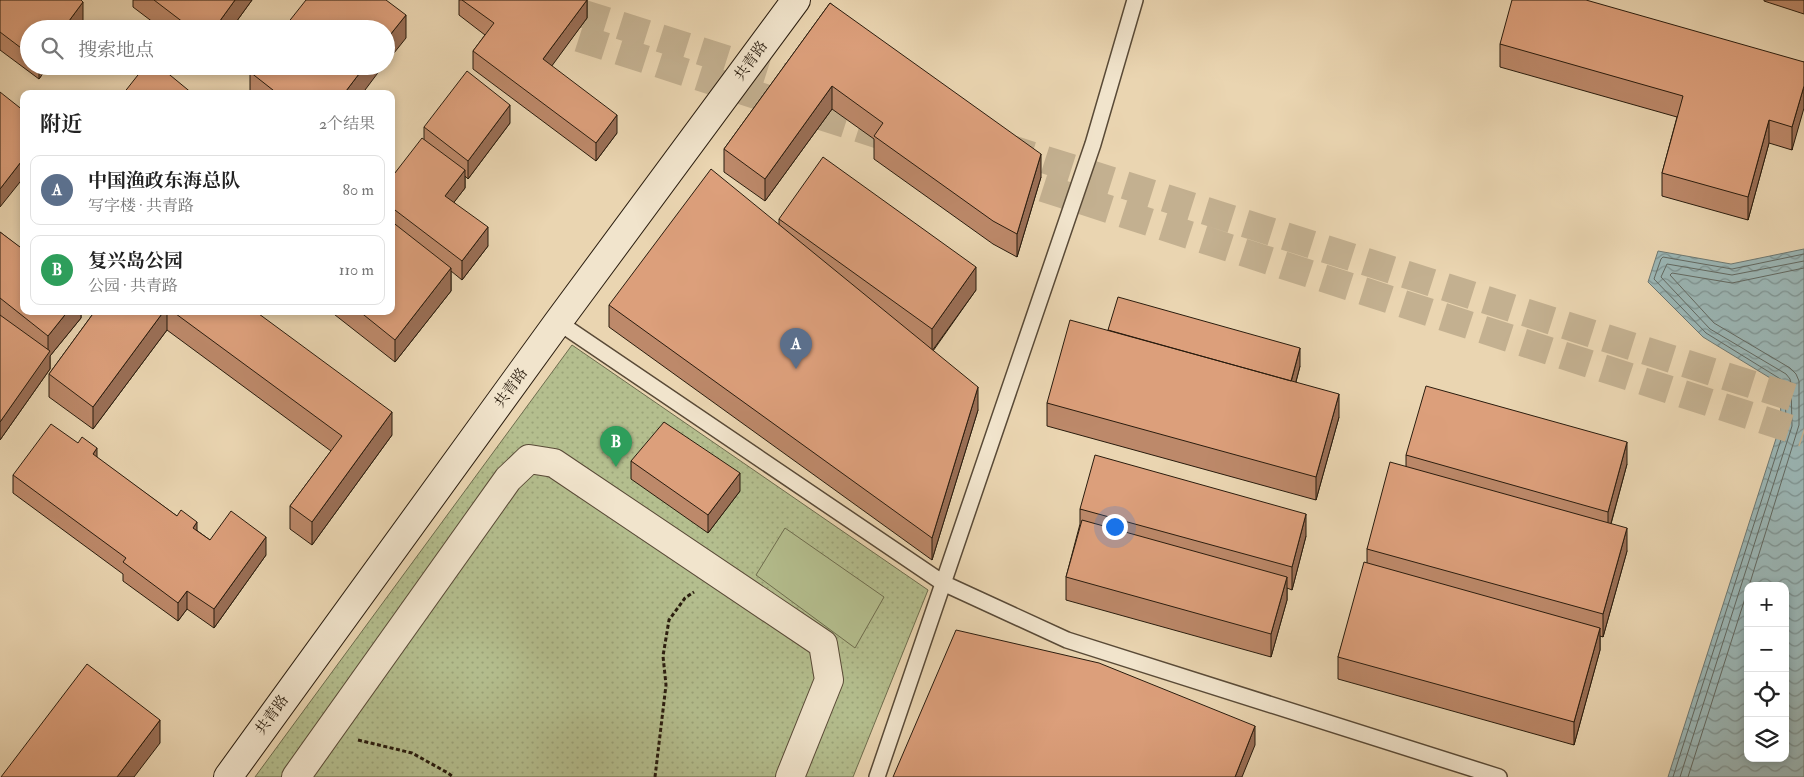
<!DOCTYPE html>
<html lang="zh">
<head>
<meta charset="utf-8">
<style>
  :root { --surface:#fff; --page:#f2f2f2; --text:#222; --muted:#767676; --line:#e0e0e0; --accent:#d93025 }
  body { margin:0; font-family:"IM FELL Double Pica","Noto Serif SC",serif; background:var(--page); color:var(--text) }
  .controls { position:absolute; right:15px; bottom:15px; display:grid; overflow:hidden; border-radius:10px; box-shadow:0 2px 8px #0003 }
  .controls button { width:45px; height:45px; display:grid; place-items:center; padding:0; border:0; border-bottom:1px solid var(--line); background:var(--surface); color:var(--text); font:25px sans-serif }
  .you { position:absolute; left:1114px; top:526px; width:18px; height:18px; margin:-12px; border:4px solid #fff; border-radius:50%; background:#1a73e8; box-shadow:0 0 0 8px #1a73e833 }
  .badge { display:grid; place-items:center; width:32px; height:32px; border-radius:50%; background:var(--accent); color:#fff; font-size:16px; font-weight:700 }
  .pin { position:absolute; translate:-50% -41px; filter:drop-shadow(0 1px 2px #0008) }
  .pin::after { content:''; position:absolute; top:26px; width:18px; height:15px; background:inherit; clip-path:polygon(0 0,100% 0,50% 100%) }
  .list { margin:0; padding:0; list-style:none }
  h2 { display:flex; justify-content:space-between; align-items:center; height:65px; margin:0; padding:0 20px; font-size:21px }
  h2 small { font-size:16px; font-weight:400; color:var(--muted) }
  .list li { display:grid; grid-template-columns:32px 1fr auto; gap:15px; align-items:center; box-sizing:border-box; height:70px; margin:0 10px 10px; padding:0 10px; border:1px solid var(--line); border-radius:10px }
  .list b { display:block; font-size:19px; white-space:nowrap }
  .list p { margin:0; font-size:16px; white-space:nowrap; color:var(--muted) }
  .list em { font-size:16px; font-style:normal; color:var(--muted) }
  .icon { flex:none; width:28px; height:28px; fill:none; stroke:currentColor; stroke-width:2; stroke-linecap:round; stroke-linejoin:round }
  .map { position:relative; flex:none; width:1804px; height:777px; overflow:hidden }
  .search { position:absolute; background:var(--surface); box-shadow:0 2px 8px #0003; left:20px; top:20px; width:375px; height:55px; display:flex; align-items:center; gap:12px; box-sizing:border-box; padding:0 18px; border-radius:28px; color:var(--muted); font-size:19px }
  .panel { position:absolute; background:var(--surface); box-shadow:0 2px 8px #0003; left:20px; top:90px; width:375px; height:225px; border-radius:10px }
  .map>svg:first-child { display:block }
  .grass { fill:url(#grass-dots); stroke:#6e6d4e }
  .garden { fill:#b4be8e; stroke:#6e6d4e }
  .water { fill:url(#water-waves); stroke:#6d7872; fill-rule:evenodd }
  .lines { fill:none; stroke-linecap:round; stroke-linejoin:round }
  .shore { stroke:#626962; stroke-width:1 }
  .primary-tunnel { stroke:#c3b090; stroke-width:28; stroke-dasharray:28 14; stroke-linecap:butt }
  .lane-casing { stroke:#594a37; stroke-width:18 }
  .street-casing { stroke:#594a37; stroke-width:30 }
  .secondary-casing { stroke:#291c0e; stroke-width:30 }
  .path { stroke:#291c0e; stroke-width:3; stroke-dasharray:4 2.5; stroke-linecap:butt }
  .lane { stroke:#f1e4cc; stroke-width:15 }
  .street { stroke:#f1e4cc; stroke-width:28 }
  .secondary { stroke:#f1e4cc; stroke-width:28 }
  .wall { fill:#bd896a; stroke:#291c0e }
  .shaded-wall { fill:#9a6f56; stroke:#291c0e }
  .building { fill:#dc9f7b; stroke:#291c0e }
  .labels { text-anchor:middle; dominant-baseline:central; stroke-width:4; stroke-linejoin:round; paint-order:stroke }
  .street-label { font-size:15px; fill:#291c0e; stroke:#f1e4cc }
</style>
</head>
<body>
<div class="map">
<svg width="1804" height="777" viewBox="0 0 1804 777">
  <defs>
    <pattern id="grass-dots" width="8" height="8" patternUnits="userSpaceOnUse" patternTransform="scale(1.25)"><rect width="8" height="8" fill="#b4be8e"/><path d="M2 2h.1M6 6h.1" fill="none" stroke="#9ba379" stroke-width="1.8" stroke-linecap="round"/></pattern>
    <pattern id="water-waves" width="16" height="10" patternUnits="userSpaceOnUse" patternTransform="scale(1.25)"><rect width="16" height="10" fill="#9bb6b5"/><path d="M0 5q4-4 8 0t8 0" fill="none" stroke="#7e9392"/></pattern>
  </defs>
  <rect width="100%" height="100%" fill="#ead5b1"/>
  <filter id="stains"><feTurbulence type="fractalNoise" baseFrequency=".004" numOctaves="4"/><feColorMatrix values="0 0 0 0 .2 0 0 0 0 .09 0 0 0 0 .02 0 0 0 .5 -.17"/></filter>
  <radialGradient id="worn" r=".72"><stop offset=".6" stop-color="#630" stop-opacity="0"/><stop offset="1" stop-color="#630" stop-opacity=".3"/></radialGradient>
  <!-- grass -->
  <path class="grass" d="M572 345 928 590 853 777H255Z"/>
  <!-- garden -->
  <path class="garden" d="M785 528 884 597 855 648 756 575Z"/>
  <!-- water -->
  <path class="water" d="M1804 249V777H1668L1781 423 1780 384 1703 337 1648 282 1658 251 1731 264ZM1748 586H1785V758H1748Z"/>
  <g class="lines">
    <!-- shore -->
    <path class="shore" d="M1749 586 1799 425V381L1796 374 1790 368 1714 323 1670 275 1672 273 1732 283 1804 268
      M1673 777 1786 424 1785 385 1782 380 1706 333 1654 279 1661 259 1663 257 1732 269 1804 254
      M1680 777 1792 426 1791 385 1790 379 1786 374 1710 329 1661 277 1667 264 1732 275 1804 261
      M1688 777 1748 589"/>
    <!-- primary-tunnel -->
    <path class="primary-tunnel" d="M540 0 814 87
      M539 25 895 140
      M1005 147 1804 401
      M1003 175 1804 433"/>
    <!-- lane casing -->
    <g class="lane-casing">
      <path id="lane" d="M558 322 943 583 1067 640 1499 777
        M877 777 1093 144 1135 0"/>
    </g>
    <!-- street casing -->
    <g class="street-casing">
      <path id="street" d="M296 777 508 479 529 459 554 463 823 644 829 680 790 777"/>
    </g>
    <!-- secondary casing -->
    <g class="secondary-casing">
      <path id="secondary" d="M228 777 558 322 796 0"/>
    </g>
    <!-- path -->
    <path class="path" d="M358 740 412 753 448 773 453 777
      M655 777 666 685 663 656 669 620 685 598 694 592"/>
    <!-- lane -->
    <use href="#lane" class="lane"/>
    <!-- street -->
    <use href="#street" class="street"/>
    <!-- secondary -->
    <use href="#secondary" class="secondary"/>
  </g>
  <!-- wall -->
  <path class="wall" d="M0 0 83 20 77 29H29V66H48L39 79 0 50Z
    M133 0H252L231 29H162L133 7Z
    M459 0H587V18L551 66 617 133 596 161 473 69V51L485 35 459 15Z
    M1764 0H1804V14L1764 1Z
    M830 3 1041 177 1017 257 993 244 874 159V139L832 109 765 201 724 172V149Z
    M1500 44 1804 62 1792 150 1769 143 1748 220 1662 196V173L1677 117 1500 67Z
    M250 72 362 94H250Z
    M510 123 468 179 465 176V188L454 202 488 246 462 280 451 271V291L395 362 330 311H391V178L424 140V127Z
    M779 219 976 290 933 351 978 410 932 560 609 327V305L779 225Z
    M0 232 23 250 24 236V311H81V318L50 356V369L0 440Z
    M95 311H255L392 435 312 545 290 529V506L331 451 167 330 93 429 49 397V374Z
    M1108 330 1300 366 1296 382 1339 417 1316 500 1047 426V403Z
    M1406 455 1627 464 1611 524 1627 551 1603 637 1600 636V650L1574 745 1338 679V657L1367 563V549L1406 467Z
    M97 458 210 540 266 555 214 628 187 609 178 621 123 581V574L13 493V475Z
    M631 461 740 491 708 533 631 479Z
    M1080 509 1306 536 1292 590 1287 588V600L1271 657 1066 600V577L1080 524Z"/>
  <!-- shaded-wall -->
  <path class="shaded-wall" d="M235 0H252L231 29H214Z
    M587 0V18L543 78V59Z
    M83 2V20L77 29H63Z
    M406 15V38L386 63V40Z
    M39 66H48L39 79Z
    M365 66H383L362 94H346V91Z
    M832 86V109L765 201V179Z
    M1804 86V108L1792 150V127Z
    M510 105V123L468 179V161Z
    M617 115V133L596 161V143Z
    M1769 120V143L1748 220V197Z
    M1041 154V177L1017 257V234Z
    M24 158V177L0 207V189Z
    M465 170V188L445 214V196Z
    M488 227V246L462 280V261Z
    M976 267V290L932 351V329Z
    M451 268V291L395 362V340Z
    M68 311H81V318L50 356V369L0 440V422L48 353V336Z
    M164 311H167V330L93 429V407Z
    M1300 348V366L1290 404V386Z
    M978 387V410L932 560V538Z
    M1339 394V417L1316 500V477Z
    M392 412V435L312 545V522Z
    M1627 442V464L1608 534V512Z
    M97 448V466L93 454Z
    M740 473V491L708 533V515Z
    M1306 514V536L1292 590V567Z
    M197 522V540L193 528Z
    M1627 528V551L1603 637V614Z
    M266 537V555L214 628V609Z
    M1287 577V600L1271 657V634Z
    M187 591V609L178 621V603Z
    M1600 628V650L1574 745V722Z
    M160 720V743L134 777H117Z
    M1255 726V745L1242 777H1235Z"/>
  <!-- building -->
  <path class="building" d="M0 0H81L83 2 63 29H29V54L0 32Z
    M154 0H235L214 29H192Z
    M306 0H386L406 15 386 40V29H283Z
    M462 0H587L543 59 617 115 596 143 473 51 494 23Z
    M1512 0H1586L1804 62V86L1792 127 1769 120 1748 197 1662 173 1683 96 1500 44Z
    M830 3 1041 154 1017 234 993 221 874 136 883 123 832 86 765 179 724 149Z
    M145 66H159L193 94H123Z
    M254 66H365L346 91 349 94H278L250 72Z
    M467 71 510 105 468 161 424 127Z
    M0 92 24 111V158L0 189Z
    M422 138 465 170 445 196 488 227 462 261 391 207V178Z
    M823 157 976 267 932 329 779 219Z
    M711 169 978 387 932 538 609 305Z
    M391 221 451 268 395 340 359 311H391Z
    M0 232 24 250V311H68L48 336 0 298Z
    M1118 297 1300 348 1291 381 1108 330Z
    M95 311H164L93 407 49 374Z
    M172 311H255L392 412 312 522 290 506 342 436Z
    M0 315 50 351 0 422Z
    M1070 320 1339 394 1316 477 1047 403Z
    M1426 386 1627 442 1608 512 1406 455Z
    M664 422 740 473 708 515 631 461Z
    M51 424 78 443 82 437 97 448 93 454 177 516 181 510 197 522 193 528 210 540 231 511 266 537 214 609 187 591 178 603 123 562 126 558 13 475Z
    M1095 455 1306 514 1292 567 1080 509Z
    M1390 462 1627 528 1603 614 1367 549Z
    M1082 520 1287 577 1271 634 1066 577Z
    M1364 562 1600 628 1574 722 1338 657Z
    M956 630 1099 663 1255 726 1235 777H893Z
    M87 664 160 720 117 777H1Z"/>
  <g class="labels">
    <!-- street labels -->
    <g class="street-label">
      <text transform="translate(751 61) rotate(-54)">共青路</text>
      <text transform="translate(511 388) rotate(-54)">共青路</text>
      <text transform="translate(272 715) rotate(-54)">共青路</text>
    </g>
  </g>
  <rect width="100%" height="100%" filter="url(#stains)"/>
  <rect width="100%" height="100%" fill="url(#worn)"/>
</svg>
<div class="controls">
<button>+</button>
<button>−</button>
<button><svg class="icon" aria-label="locate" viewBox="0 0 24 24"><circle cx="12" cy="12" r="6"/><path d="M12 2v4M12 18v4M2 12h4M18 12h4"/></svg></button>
<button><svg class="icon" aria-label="layers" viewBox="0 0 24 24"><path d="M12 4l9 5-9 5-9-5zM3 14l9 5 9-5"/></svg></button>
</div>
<div class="you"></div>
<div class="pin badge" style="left:796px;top:369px;background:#5c6f8a">A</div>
<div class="pin badge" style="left:616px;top:467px;background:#2e9e5b">B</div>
<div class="search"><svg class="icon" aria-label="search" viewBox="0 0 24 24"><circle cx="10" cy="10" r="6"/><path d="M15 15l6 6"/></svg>搜索地点</div>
<section class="panel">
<h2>附近<small>2个结果</small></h2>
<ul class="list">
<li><span class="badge" style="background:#5c6f8a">A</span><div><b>中国渔政东海总队</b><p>写字楼 · 共青路</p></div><em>80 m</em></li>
<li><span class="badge" style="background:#2e9e5b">B</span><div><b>复兴岛公园</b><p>公园 · 共青路</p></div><em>110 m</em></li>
</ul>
</section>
</div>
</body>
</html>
